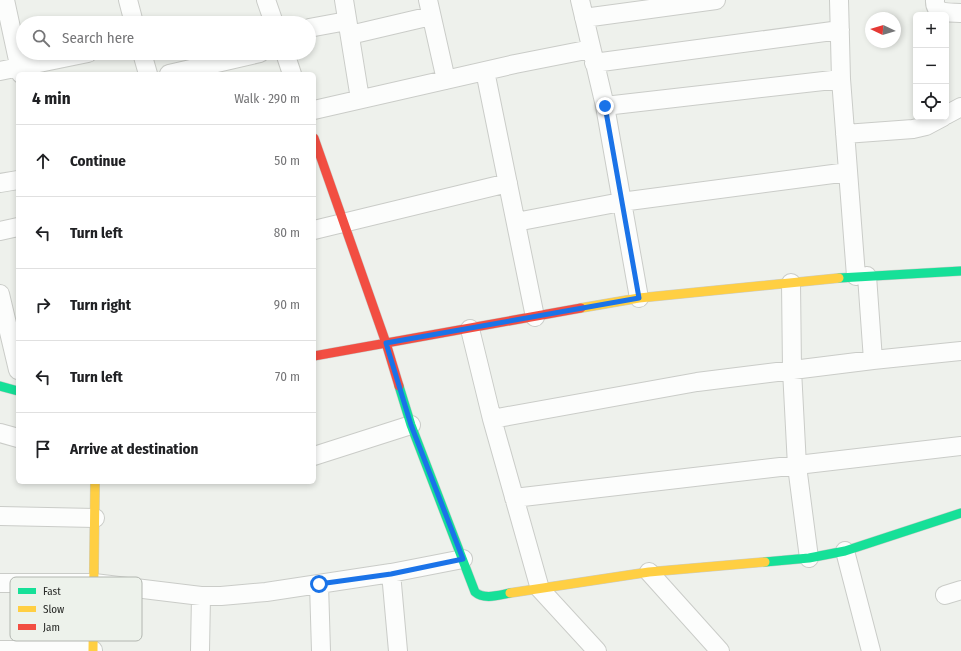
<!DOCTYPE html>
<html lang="en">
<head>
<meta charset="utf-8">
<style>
  :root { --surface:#fff; --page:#f2f2f2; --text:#202124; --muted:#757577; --line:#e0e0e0 }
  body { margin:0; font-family:"Fira Sans Condensed",sans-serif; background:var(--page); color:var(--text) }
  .controls { position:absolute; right:12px; top:12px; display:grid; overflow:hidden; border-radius:6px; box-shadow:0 2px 6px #0003 }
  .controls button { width:36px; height:36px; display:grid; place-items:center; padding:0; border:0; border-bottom:1px solid var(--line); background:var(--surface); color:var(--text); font:20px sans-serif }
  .compass { position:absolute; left:865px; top:12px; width:36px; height:36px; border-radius:50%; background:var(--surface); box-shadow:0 2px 6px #0003; rotate:274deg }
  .stop { position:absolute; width:12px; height:12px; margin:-9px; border:3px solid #1a73e8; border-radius:50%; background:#fff }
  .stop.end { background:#1a73e8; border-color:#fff; box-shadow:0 1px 4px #0008 }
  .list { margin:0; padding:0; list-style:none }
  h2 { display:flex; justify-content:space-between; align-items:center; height:52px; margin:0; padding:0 16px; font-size:17px }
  h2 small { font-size:13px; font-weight:400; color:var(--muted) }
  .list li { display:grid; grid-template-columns:26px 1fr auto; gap:12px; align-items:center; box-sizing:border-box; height:72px; padding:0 16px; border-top:1px solid var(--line) }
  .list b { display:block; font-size:15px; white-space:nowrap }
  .list em { font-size:13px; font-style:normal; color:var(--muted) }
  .icon { flex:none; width:22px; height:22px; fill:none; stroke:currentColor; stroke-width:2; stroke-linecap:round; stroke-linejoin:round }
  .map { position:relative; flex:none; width:961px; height:651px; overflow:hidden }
  .search { position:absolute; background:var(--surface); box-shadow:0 2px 6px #0003; left:16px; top:16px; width:300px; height:44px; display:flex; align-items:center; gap:10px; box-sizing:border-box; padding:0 14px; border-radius:22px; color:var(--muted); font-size:15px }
  .panel { position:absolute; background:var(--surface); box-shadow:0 2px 6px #0003; left:16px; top:72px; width:300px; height:412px; border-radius:6px }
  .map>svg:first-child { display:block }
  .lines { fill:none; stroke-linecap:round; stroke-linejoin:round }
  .street-casing { stroke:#caccc8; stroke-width:20 }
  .fast-casing { stroke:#caccc8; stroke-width:10 }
  .slow-casing { stroke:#caccc8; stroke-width:10 }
  .jam-casing { stroke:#caccc8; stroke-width:10 }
  .street { stroke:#fcfdfc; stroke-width:18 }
  .fast { stroke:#16e098; stroke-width:9 }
  .slow { stroke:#ffcf43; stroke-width:9 }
  .jam { stroke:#f24e42; stroke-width:9 }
  .route { stroke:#1a73e8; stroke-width:5 }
  .key { fill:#edf2eb; stroke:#b2b6b0; stroke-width:1 }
  .key-label { font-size:11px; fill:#282a27 }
</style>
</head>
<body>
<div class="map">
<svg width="961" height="651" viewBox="0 0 961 651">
  <rect width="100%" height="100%" fill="#eef1ec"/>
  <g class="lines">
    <!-- street casing -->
    <g class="street-casing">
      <path id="street" d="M5 0 21 74
        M128 0 134 23
        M266 0 274 23
        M344 0 360 99
        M428 0 446 80
        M580 0 605 106 639 298
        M839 0 841 79 856 276
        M935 0C934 15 950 12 961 13
        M584 18 716 0
        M309 28 347 21
        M350 35 431 16
        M142 53 148 74
        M285 53 292 74
        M594 63 840 30
        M0 71 88 53
        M485 71 535 317
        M169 74 260 53
        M605 106 841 79
        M314 110 515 64 591 49
        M946 115 961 107
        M845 134 913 129 926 126 943 117
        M0 183 18 180
        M516 222 621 202 848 172
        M314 230 508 183
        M0 231 18 227
        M867 276 873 360
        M791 283 792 370 797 466 809 558
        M0 294 18 370
        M470 329 492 419 540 589 597 651
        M492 419 697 382 873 360 961 351
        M0 433 18 438
        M314 456 411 425
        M514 498 961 446
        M0 516 95 518
        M845 551 871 651
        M649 572 720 651
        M391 573 398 651
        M0 583H94L201 596H221L266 592 391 573 463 559
        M319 584 321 651
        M945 595 961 590
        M0 650H93
        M200 651 201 596"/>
    </g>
    <!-- fast casing -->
    <g class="fast-casing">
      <path id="fast" d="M839 278 961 271
        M0 386 18 391
        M399 386 411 425 475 592C484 600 499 595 510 593
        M765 562 809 558 845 551 961 513"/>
    </g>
    <!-- slow casing -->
    <g class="slow-casing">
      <path id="slow" d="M581 308 639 298 839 278
        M510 593 649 572 765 562
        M93 651 95 482"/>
    </g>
    <!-- jam casing -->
    <g class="jam-casing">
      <path id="jam" d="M314 138 386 343 399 386
        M314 356 581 308"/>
    </g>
    <!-- street -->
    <use href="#street" class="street"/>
    <!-- fast -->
    <use href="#fast" class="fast"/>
    <!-- slow -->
    <use href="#slow" class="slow"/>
    <!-- jam -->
    <use href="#jam" class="jam"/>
  </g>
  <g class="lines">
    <!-- route -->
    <path class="route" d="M319 584 391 574 463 559 411 425 386 343 639 298 605 106"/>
  </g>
  <!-- legend -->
  <rect x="10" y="577" width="132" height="64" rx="6" class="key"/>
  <rect x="18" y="588" width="18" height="6" fill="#16e098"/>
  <rect x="18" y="606" width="18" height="6" fill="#ffcf43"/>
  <rect x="18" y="624" width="18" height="6" fill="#f24e42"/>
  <g class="key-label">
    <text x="43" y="595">Fast</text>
    <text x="43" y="613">Slow</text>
    <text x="43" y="631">Jam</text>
  </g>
</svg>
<div class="controls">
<button>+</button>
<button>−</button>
<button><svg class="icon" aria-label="locate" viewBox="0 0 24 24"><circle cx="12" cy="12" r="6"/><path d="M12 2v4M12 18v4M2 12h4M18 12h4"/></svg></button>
</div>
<svg class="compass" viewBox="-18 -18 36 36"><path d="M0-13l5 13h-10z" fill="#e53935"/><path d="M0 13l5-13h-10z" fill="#757577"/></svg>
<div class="stop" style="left:319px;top:584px"></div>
<div class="stop end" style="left:605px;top:106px"></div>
<div class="search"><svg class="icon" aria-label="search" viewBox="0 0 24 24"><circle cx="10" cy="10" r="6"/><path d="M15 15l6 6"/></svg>Search here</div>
<section class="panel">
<h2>4 min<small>Walk · 290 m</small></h2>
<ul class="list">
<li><svg class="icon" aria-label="ahead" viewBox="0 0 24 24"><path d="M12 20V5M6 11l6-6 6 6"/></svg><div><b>Continue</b></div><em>50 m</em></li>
<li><svg class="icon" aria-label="left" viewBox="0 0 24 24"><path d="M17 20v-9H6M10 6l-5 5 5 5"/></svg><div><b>Turn left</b></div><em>80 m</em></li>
<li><svg class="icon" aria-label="right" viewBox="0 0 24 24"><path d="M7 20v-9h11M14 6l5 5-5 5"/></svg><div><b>Turn right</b></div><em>90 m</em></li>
<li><svg class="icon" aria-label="left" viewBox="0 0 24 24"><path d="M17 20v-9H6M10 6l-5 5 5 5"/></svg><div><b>Turn left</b></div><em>70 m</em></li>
<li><svg class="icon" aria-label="arrive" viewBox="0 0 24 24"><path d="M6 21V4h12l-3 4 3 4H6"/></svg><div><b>Arrive at destination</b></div></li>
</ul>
</section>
</div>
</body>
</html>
